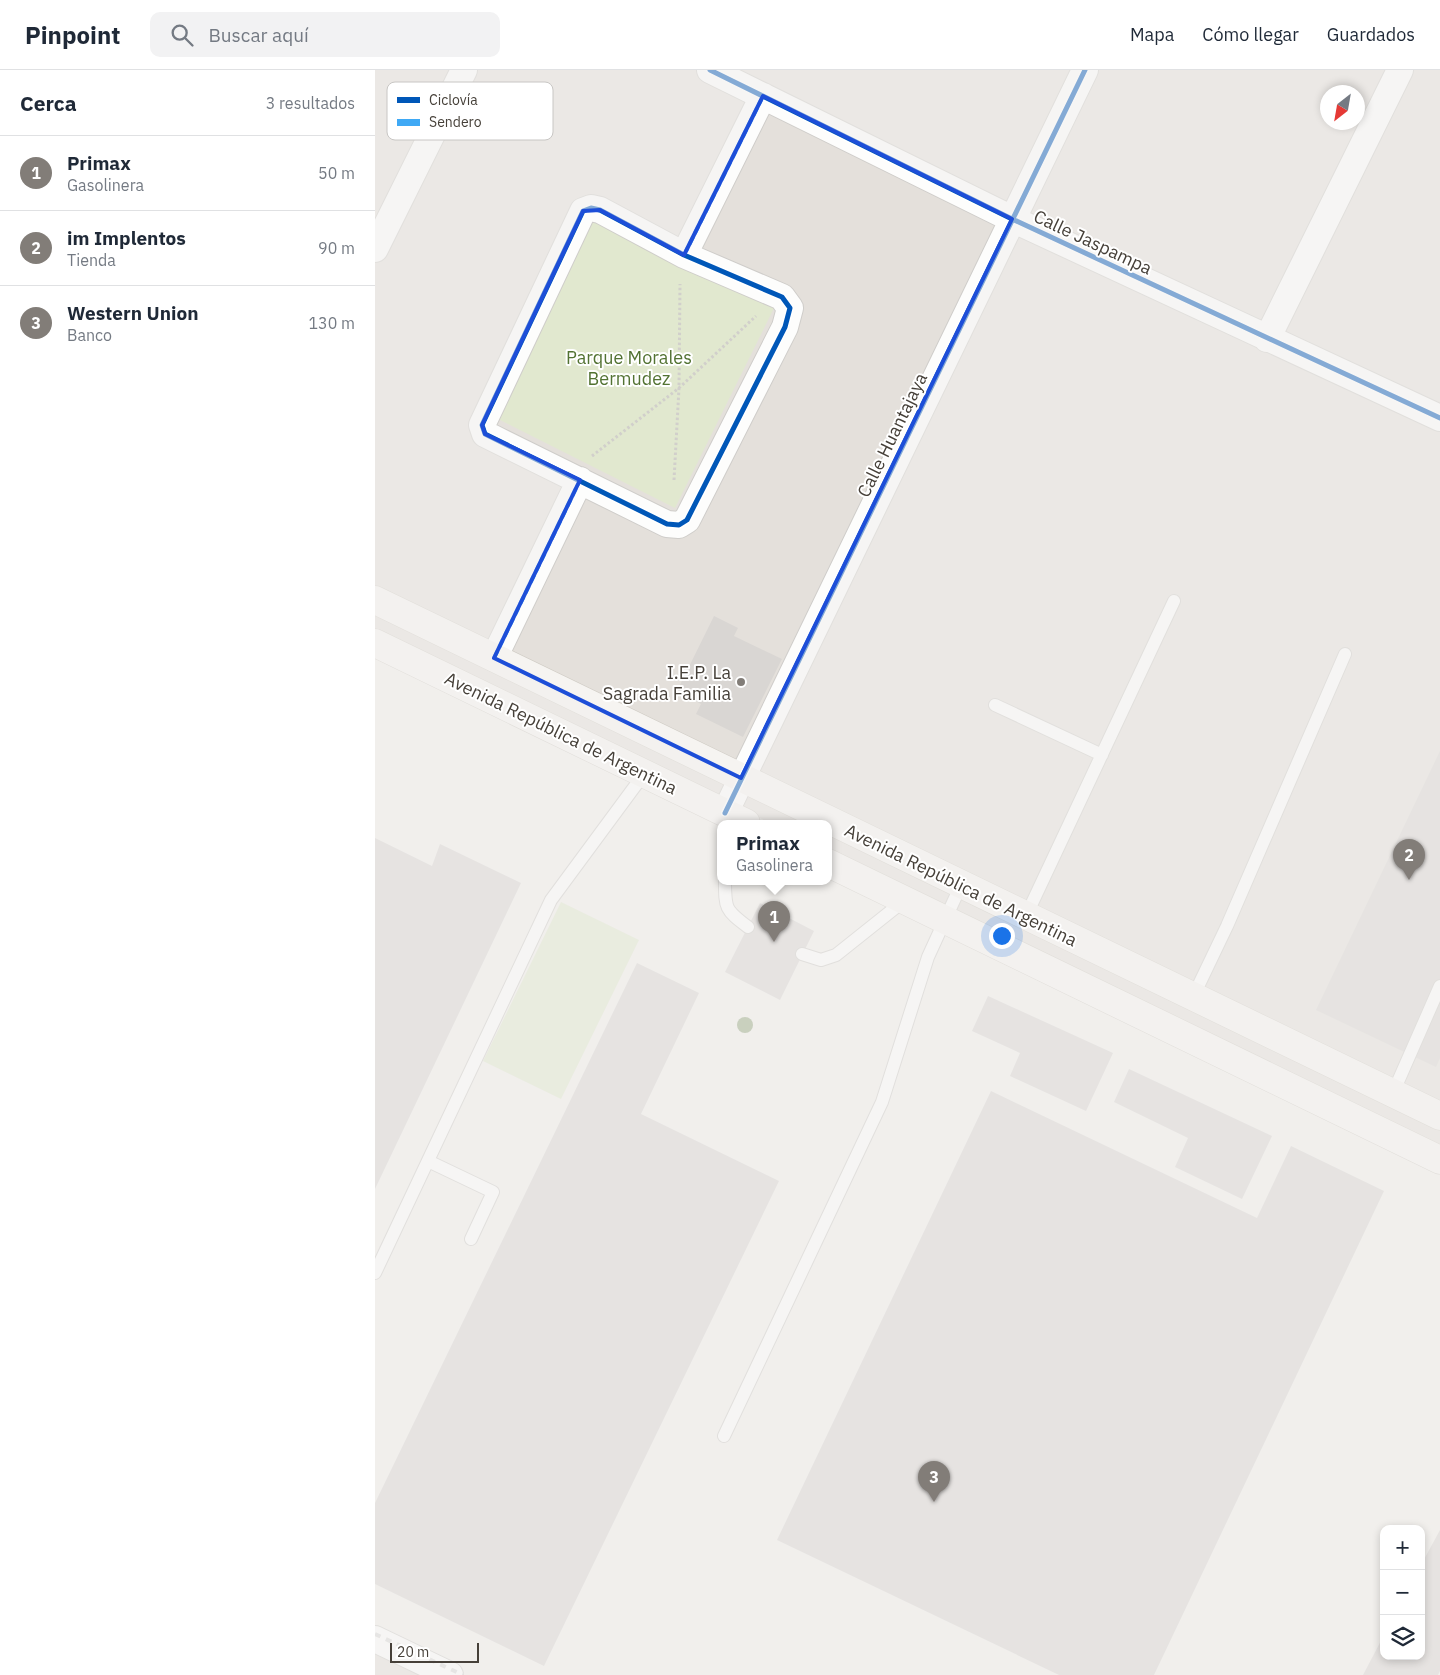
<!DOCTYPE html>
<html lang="es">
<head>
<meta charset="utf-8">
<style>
  :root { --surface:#fff; --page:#f2f2f3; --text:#1f2937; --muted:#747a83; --line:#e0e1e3; --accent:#827d78 }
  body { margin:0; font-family:"IBM Plex Sans",sans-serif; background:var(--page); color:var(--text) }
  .controls { position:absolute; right:15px; bottom:15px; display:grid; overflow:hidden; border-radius:10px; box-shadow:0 2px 8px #0003 }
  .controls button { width:45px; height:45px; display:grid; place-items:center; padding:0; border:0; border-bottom:1px solid var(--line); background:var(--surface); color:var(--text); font:25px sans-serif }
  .compass { position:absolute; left:945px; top:15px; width:45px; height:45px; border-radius:50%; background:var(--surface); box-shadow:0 2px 8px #0003; rotate:211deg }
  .scale { position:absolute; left:15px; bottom:12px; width:89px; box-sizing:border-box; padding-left:5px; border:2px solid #464039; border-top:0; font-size:14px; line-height:18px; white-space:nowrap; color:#464039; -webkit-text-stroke:4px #fff; paint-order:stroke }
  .you { position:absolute; left:626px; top:865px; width:18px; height:18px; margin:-12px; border:4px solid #fff; border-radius:50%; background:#1a73e8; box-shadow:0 0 0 8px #1a73e833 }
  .badge { display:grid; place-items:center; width:32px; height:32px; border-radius:50%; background:var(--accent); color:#fff; font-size:16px; font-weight:700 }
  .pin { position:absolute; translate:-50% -41px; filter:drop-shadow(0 1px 2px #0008) }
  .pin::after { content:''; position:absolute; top:26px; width:18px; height:15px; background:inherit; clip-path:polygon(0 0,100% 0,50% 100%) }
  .popup { position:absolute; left:342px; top:750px; width:115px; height:65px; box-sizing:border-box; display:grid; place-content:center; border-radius:10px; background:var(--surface); filter:drop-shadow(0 1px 4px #0005); font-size:16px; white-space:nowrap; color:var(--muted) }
  .popup b { font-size:19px; color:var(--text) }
  .popup::after { content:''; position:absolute; left:50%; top:100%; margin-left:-10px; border:10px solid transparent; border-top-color:var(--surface) }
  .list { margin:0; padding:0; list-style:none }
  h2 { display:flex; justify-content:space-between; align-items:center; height:65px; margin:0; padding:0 20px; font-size:21px }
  h2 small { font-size:16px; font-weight:400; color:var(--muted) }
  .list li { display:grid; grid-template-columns:32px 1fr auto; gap:15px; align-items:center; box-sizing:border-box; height:75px; padding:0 20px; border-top:1px solid var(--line) }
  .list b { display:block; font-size:19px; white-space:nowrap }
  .list p { margin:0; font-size:16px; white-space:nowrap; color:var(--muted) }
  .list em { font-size:16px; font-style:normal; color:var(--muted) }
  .icon { flex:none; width:28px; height:28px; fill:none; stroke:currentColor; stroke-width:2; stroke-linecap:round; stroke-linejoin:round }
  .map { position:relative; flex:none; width:1065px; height:1605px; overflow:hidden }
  header { display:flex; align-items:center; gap:30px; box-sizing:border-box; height:70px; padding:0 25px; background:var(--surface); border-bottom:1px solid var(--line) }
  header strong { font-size:24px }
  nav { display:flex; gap:28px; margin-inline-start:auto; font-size:18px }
  .search { width:350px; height:45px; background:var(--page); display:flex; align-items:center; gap:12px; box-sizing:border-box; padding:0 18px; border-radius:10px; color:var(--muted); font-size:19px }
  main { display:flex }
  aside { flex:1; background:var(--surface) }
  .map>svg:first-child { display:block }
  .residential { fill:#e4e0db; fill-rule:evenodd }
  .green { fill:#e1e8cf }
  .building { fill:#d9d6d3 }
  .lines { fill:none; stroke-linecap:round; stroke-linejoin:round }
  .service-casing { stroke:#cfcdca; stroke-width:14 }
  .minor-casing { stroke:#cfcdca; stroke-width:28 }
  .secondary-casing { stroke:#cfcbc4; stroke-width:29 }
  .path { stroke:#d1cfcb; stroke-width:3; stroke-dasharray:2.5 2.5; stroke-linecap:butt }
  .service { stroke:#fdfdfc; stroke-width:12 }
  .minor { stroke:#fdfdfc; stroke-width:26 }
  .secondary { stroke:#f6f4f1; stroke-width:28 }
  .rail { stroke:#dadad9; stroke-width:4; stroke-dasharray:6 6; stroke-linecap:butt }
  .quiet { stroke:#3fa9f5; stroke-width:4; stroke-dasharray:8 4; stroke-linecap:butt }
  .cycleway-casing { stroke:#fff; stroke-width:8 }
  .cycleway { stroke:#0057b8; stroke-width:5 }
  .tree { fill:#9aaa86 }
  .marked { fill:none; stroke:#1d4ed8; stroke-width:4; stroke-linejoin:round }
  .poi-dot { fill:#827d78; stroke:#fff; stroke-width:2 }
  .labels { text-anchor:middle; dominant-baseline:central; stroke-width:4; stroke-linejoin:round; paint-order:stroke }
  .street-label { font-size:18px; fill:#464039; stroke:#fff }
  .park-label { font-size:18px; fill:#527232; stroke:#fff }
  .poi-label { font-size:18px; fill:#464039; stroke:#fff; text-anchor:end }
  .key { fill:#fff; stroke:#c8c6c4; stroke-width:1 }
  .key-label { font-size:14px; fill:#464039 }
</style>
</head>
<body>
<header>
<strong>Pinpoint</strong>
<div class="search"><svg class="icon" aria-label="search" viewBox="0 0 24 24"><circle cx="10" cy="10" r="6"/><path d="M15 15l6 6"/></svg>Buscar aquí</div>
<nav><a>Mapa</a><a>Cómo llegar</a><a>Guardados</a></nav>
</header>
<main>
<aside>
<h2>Cerca<small>3 resultados</small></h2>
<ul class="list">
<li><span class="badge">1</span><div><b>Primax</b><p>Gasolinera</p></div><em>50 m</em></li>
<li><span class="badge">2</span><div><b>im Implentos</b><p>Tienda</p></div><em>90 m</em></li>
<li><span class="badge">3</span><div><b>Western Union</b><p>Banco</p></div><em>130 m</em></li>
</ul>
</aside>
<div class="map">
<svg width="1065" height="1605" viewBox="0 0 1065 1605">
  <rect width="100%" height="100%" fill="#f1efec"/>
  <!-- residential -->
  <path class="residential" d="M0 0H1065V1078L453 781V753H395L0 562ZM952 22H982V52H952Z
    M0 1574 67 1605H0Z"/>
  <!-- green -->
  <path class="green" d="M221 150 399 238 300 438 117 346 208 153Z
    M186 832 264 870 186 1029 108 991Z"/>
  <!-- building -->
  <path class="building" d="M339 546 363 558 359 566 407 589 368 667 321 644 326 634 302 621Z
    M1065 681V988L1061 997 941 940Z
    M0 768 57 796 65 774 146 813 0 1119Z
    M385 833 439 861 405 930 350 902Z
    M262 893 324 923 266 1044 404 1111 169 1596 0 1514V1433Z
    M613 926 738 983 711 1041 635 1006 645 983 597 961Z
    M754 999 897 1066 867 1129 800 1097 813 1068 739 1032Z
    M616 1021 882 1148 916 1076 1009 1121 779 1605H684L402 1470Z
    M1065 1460V1601L1063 1605H988L1009 1565V1586H1046V1495Z"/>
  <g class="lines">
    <!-- service casing -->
    <g class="service-casing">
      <path id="service" d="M620 635 727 685
        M350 811C350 838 350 840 373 857
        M651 846 799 531
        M427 884 446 890 461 885 530 830
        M818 927 852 856 970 584
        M1018 1023 1065 916
        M53 1091 118 1122 96 1169
        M0 1203 176 830 269 704
        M349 1366 507 1032 553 887 586 815"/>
    </g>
    <!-- minor casing -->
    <g class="minor-casing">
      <path id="minor" d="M335 0 637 149 1065 348
        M216 138 225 140 309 185 407 227 415 238 410 257 312 450 304 455 292 454 118 368 110 364 107 355 208 141Z
        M0 179 89 0
        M309 185 388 26
        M892 269 1025 0
        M119 588 205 410
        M350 743 710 0
        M0 1569 75 1605"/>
    </g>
    <!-- secondary casing -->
    <g class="secondary-casing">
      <path id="secondary" d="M0 530 1065 1046
        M0 573 371 753
        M453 793 1065 1090"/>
    </g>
    <!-- path -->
    <path class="path" d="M217 386 304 318 381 246
      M299 410 304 318 305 214"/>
    <!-- service -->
    <use href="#service" class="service"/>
    <!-- minor -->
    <use href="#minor" class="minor"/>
    <!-- secondary -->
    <use href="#secondary" class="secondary"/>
    <!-- rail -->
    <path class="rail" d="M0 1564 88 1605"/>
    <!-- quiet -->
    <path class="quiet" d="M309 185 388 26
      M119 588 205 410"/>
    <!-- cycleway casing -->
    <g class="cycleway-casing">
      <path id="cycleway" d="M335 0 637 149 1065 348
        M216 138 225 140 309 185 407 227 415 238 410 257 312 450 304 455 292 454 118 368 110 364 107 355 208 141Z
        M350 743 710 0"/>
    </g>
    <!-- cycleway -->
    <use href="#cycleway" class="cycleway"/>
  </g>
  <!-- trees -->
  <circle class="tree" cx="370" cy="955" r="8"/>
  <!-- marked area -->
  <path d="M0 0H1065V1605H0ZM388 26 637 149 366 708 119 588 205 410 110 364 107 355 208 141 225 140 309 185Z" fill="#f1efec" fill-opacity=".55" fill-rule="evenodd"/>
  <path class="marked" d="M388 26 637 149 366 708 119 588 205 410 110 364 107 355 208 141 225 140 309 185Z"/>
  <!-- markers -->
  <circle class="poi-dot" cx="366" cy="612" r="5"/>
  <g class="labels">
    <!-- street labels -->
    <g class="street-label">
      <text transform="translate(718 172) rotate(25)">Calle Jaspampa</text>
      <text transform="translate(517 365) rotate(-64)">Calle Huantajaya</text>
      <text transform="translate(186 663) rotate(26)">Avenida República de Argentina</text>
      <text transform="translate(586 815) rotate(26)">Avenida República de Argentina</text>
    </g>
    <!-- park labels -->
    <g class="park-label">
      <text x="254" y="287">Parque Morales<tspan x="254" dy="21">Bermudez</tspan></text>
    </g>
    <!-- poi labels -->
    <g class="poi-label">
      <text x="356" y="602">I.E.P. La<tspan x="356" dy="21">Sagrada Familia</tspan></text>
    </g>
  </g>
  <!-- legend -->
  <rect x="12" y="12" width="166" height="58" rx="8" class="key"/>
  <rect x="22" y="27" width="23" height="6" fill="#0057b8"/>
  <rect x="22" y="49" width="23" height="7" fill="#3fa9f5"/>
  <g class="key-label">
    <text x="54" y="35">Ciclovía</text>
    <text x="54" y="57">Sendero</text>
  </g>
</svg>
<div class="controls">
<button>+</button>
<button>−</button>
<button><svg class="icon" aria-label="layers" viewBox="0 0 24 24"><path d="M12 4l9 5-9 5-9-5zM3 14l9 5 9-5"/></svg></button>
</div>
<svg class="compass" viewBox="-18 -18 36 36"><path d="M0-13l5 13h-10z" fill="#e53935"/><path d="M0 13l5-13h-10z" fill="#747a83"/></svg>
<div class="scale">20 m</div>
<div class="you"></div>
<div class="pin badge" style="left:399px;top:872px">1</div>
<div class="popup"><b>Primax</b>Gasolinera</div>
<div class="pin badge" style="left:1034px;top:810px">2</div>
<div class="pin badge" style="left:559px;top:1432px">3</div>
</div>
</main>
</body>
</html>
